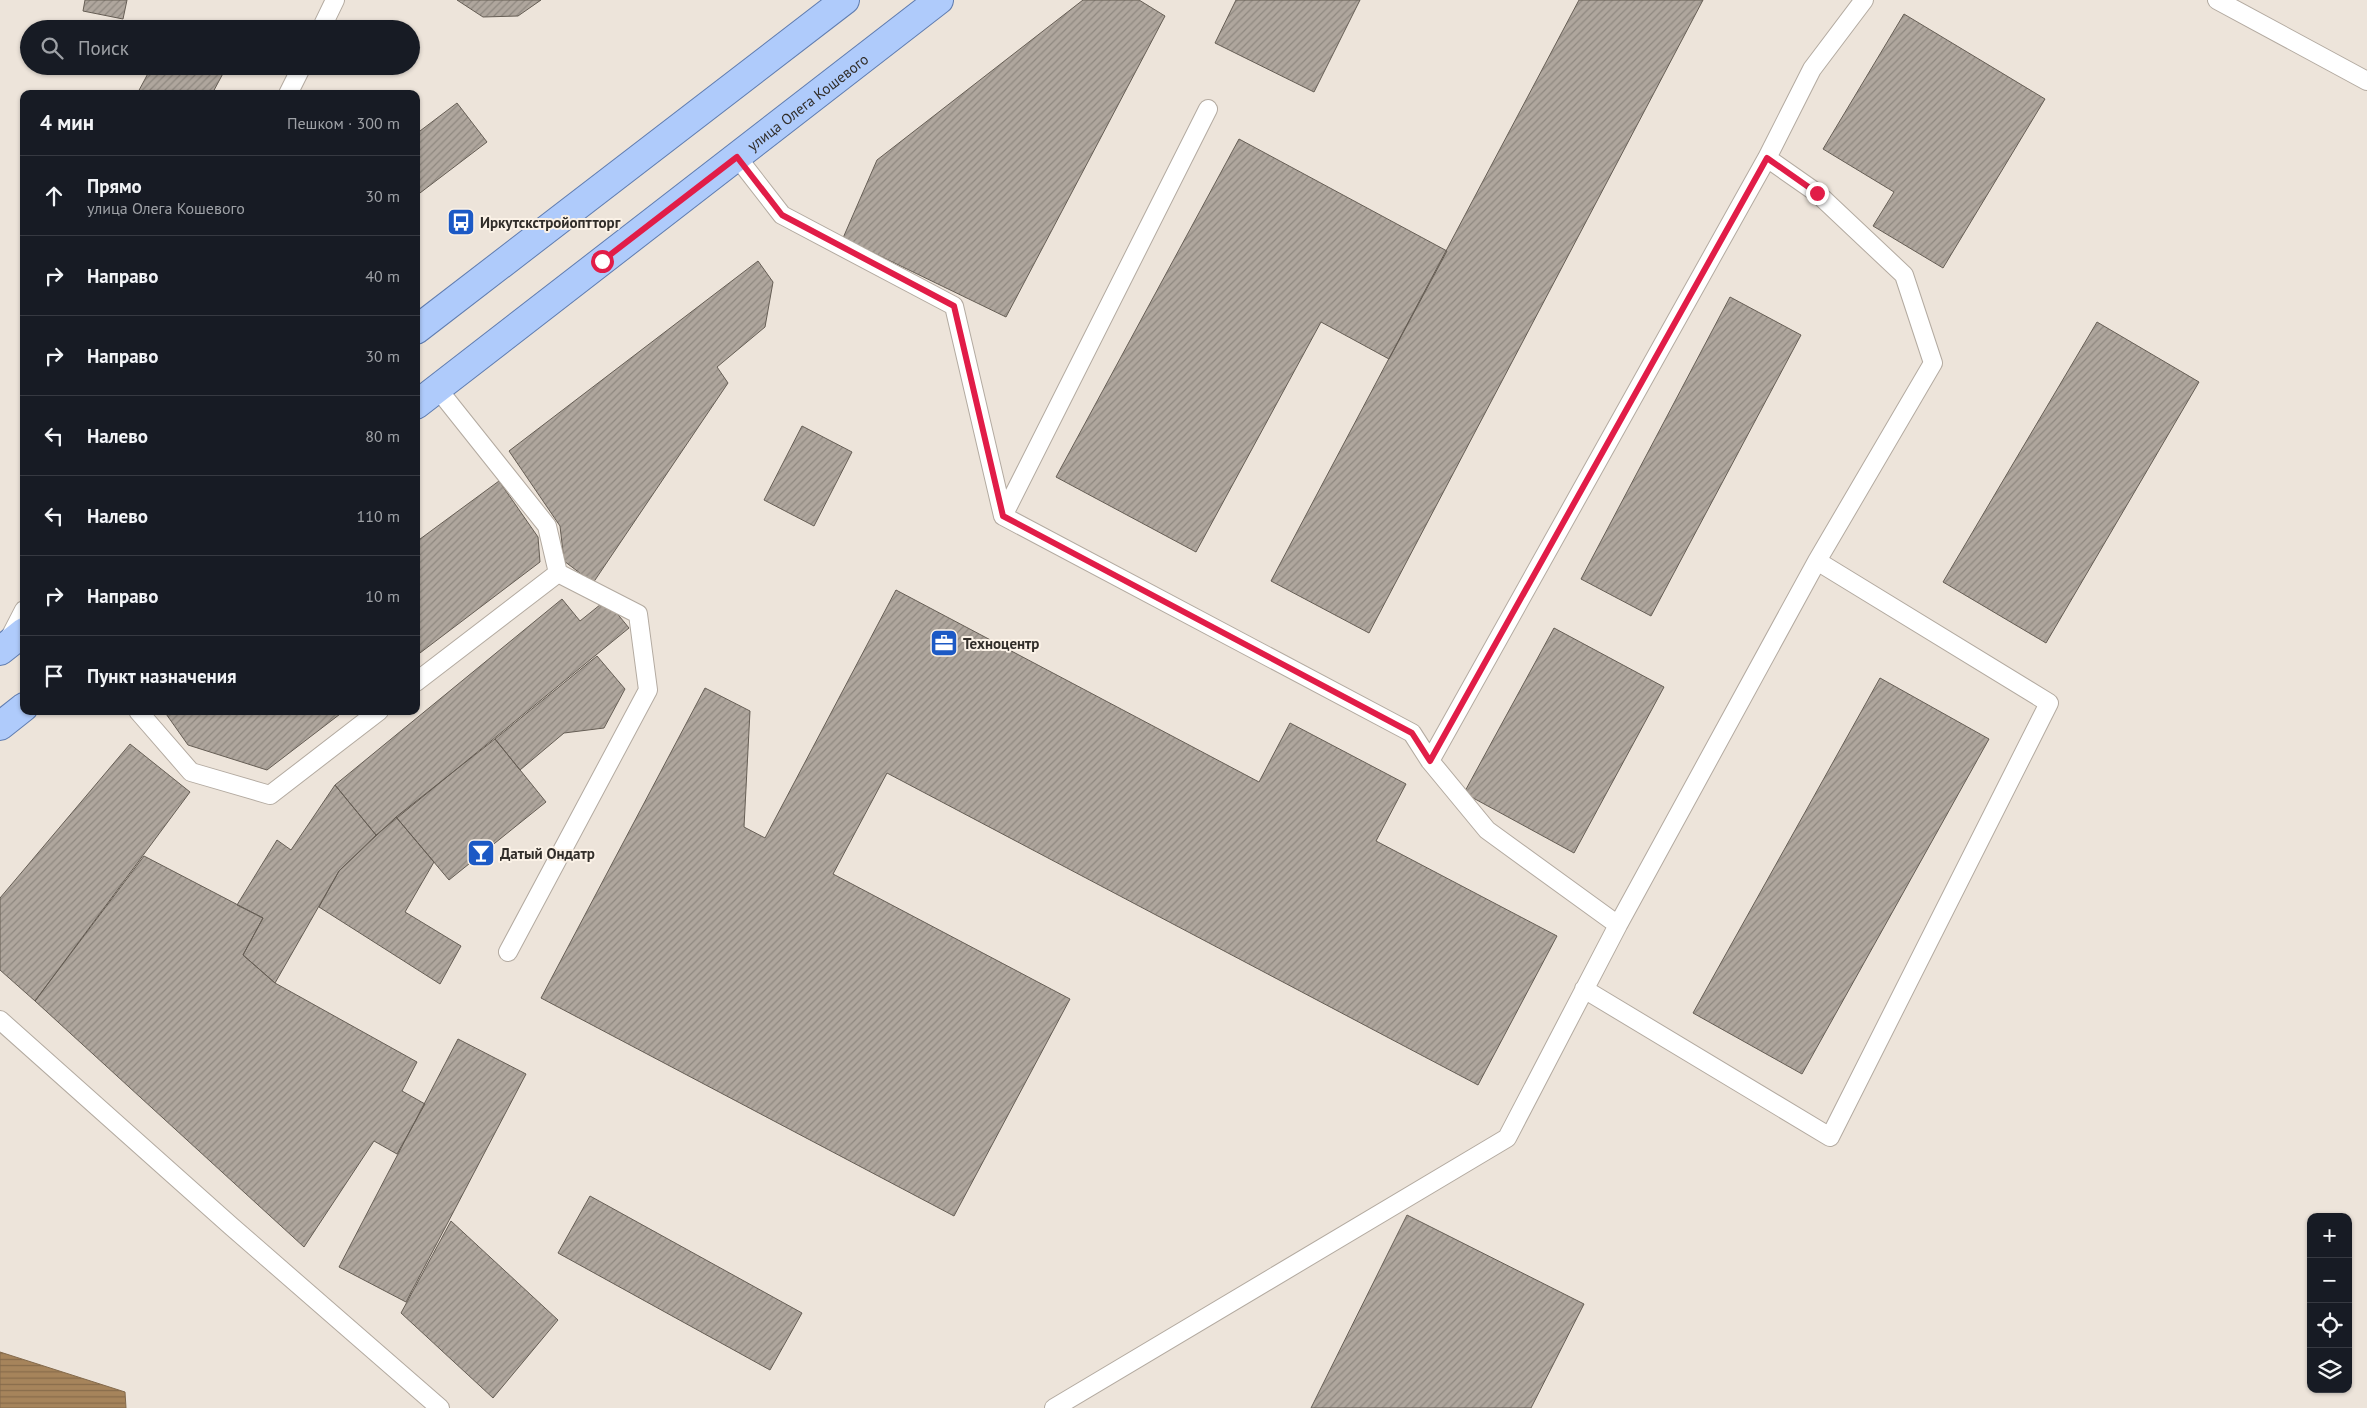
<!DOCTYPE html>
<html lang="ru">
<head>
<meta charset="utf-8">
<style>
  :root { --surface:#171b24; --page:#20242c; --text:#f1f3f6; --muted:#9ea1a6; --line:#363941 }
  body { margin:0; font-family:"PT Sans",sans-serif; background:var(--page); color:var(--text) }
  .controls { position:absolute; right:15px; bottom:15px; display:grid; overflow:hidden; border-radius:10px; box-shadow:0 1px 4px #0004 }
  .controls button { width:45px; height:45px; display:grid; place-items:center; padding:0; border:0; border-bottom:1px solid var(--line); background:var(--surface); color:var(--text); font:25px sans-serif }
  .stop { position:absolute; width:15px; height:15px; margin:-11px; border:4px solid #e11d48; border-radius:50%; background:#fff }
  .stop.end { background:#e11d48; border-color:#fff; box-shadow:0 1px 5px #0008 }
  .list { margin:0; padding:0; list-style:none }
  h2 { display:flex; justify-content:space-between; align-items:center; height:65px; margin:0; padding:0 20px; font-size:21px }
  h2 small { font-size:16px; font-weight:400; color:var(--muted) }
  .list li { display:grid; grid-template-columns:32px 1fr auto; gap:15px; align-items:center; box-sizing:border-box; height:80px; padding:0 20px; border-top:1px solid var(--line) }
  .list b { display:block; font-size:19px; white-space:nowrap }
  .list p { margin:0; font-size:16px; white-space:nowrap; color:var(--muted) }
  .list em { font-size:16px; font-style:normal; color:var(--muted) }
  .icon { flex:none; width:28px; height:28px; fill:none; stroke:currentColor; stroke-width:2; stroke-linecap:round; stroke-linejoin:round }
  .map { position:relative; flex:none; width:2367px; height:1408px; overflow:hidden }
  .search { position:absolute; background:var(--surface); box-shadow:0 1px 4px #0004; left:20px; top:20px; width:400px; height:55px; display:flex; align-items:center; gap:12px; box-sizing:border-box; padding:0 18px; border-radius:28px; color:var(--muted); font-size:19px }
  .panel { position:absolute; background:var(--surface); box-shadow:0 1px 4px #0004; left:20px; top:90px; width:400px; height:625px; border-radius:10px }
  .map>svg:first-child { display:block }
  .water { fill:url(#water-rules); stroke:#836a4c }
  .building { fill:url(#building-hatch); stroke:#665e55 }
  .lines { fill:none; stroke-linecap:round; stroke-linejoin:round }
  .service-casing { stroke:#b3aaa0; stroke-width:20 }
  .primary-casing { stroke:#607db0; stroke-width:30 }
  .service { stroke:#fff; stroke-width:18 }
  .primary { stroke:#afcbfb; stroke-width:28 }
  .route { stroke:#e11d48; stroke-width:6 }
  .labels { text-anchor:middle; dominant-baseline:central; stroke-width:4; stroke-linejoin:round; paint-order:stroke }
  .street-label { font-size:15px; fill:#312d29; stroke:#fbf2e7 }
  .poi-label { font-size:15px; font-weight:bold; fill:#312d29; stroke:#fbf2e7; text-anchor:start }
</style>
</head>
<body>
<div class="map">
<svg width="2367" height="1408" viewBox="0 0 2367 1408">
  <defs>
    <pattern id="water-rules" width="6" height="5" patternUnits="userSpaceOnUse" patternTransform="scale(1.25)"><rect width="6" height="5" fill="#a6845b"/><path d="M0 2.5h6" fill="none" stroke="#886c4b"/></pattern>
    <pattern id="building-hatch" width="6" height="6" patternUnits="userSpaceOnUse" patternTransform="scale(1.25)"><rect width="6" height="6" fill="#afa69d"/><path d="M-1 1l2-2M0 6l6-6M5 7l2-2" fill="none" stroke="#8f8880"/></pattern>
  </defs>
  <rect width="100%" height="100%" fill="#ede4da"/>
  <!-- water -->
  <path class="water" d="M0 1352 125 1392 126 1408H0Z"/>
  <!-- building -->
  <path class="building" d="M85 0H127L123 19 83 11Z
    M457 0H541L518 16 483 17Z
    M1083 0H1139L1165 16 1006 317 843 238 877 160Z
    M1236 0H1360L1314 92 1215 43Z
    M1579 0H1703L1369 633 1271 581Z
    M1904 14 2045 99 1943 268 1873 226 1894 192 1823 149Z
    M152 66H227L212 94H137Z
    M457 103 487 142 416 196V134Z
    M1239 139 1447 251 1389 359 1321 322 1196 552 1056 477Z
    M758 261 773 282 765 327 717 367 728 383 593 583 564 561 560 526 509 451Z
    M1730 297 1801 335 1651 616 1581 579Z
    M2097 322 2199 382 2046 643 1943 582Z
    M802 426 852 452 814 526 764 500Z
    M499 481 538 537 540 562 416 656V542Z
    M896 590 1259 782 1290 723 1406 784 1376 841 1557 936 1478 1085 887 773 833 874 1070 999 954 1216 541 998 705 688 750 711 744 827 765 838Z
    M562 599 580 621 606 600 629 628 376 835 335 785Z
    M1554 628 1664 687 1574 853 1464 793Z
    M597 656 625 689 604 728 564 733 520 770 495 739Z
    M1880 678 1989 739 1802 1074 1693 1013Z
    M164 711H344L267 770 188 745Z
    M495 739 546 802 449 880 396 817Z
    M130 744 190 792 35 1001 0 970V898Z
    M335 785 376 835 339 871 275 983 243 955 263 918 237 905 277 840 291 850Z
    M396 817 434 862 405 912 461 946 440 984 319 907 339 871Z
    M144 856 263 918 243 955 275 983 417 1062 402 1091 425 1104 397 1154 374 1141 304 1247 35 1001Z
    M458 1039 526 1074 406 1302 339 1267Z
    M590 1196 802 1313 770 1370 558 1253Z
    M1407 1215 1584 1304 1531 1408H1311Z
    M451 1221 558 1320 493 1398 401 1313Z"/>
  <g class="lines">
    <!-- service casing -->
    <g class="service-casing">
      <path id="service" d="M2217 0 2367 81
        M321 29 335 0
        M288 94 302 66
        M737 157 782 215 954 306 1003 516 1412 733 1430 761 1487 830 1618 925 1507 1138 1054 1408
        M1003 516 1208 109
        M8 641 24 610
        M416 682 558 573 547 526 437 388
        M138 711 191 772 270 795 379 711
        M1430 761 1767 158 1812 69 1864 0
        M1618 925 1817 561 1933 363 1904 275 1817 193 1767 158
        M508 952 648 690 638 614 558 573
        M1584 989 1830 1137 2049 703 1817 561
        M0 1020 231 1226 440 1408"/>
    </g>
    <!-- primary casing -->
    <g class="primary-casing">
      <g id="primary">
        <path d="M416 330 845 0"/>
        <path id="s1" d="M416 405 939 0"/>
        <path d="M0 651 24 632"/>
        <path d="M0 726 24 707"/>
      </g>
    </g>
    <!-- service -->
    <use href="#service" class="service"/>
    <!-- primary -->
    <use href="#primary" class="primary"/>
  </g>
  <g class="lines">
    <!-- route -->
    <path class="route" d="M602 261 737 157 782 215 954 306 1003 516 1412 733 1430 761 1767 158 1817 193"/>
  </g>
  <!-- icons -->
  <defs>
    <g id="bus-square" transform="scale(1.4375)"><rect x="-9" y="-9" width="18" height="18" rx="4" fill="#1c59c5" stroke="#fbf2e7"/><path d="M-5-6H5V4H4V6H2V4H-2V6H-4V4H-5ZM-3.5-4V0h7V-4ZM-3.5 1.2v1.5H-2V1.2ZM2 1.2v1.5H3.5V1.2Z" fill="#fff"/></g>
    <g id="office-square" transform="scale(1.4375)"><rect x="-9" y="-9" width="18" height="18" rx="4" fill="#1c59c5" stroke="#fbf2e7"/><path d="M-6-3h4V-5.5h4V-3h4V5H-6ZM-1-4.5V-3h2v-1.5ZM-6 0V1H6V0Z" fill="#fff"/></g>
    <g id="bar-square" transform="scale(1.4375)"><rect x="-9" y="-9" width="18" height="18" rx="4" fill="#1c59c5" stroke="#fbf2e7"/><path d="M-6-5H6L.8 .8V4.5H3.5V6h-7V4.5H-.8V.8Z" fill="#fff"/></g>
  </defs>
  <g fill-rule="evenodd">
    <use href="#bus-square" x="461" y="222"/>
    <use href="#office-square" x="944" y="643"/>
    <use href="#bar-square" x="481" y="853"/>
  </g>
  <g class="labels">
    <!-- street labels -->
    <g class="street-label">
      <text stroke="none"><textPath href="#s1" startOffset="495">улица Олега Кошевого</textPath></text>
    </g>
    <!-- poi labels -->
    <g class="poi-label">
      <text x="480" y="222">Иркутскстройоптторг</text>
      <text x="963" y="643">Техноцентр</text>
      <text x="500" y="853">Датый Ондатр</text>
    </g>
  </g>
</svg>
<div class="controls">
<button>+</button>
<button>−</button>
<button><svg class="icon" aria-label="locate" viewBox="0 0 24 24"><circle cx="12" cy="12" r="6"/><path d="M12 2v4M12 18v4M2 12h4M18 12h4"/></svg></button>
<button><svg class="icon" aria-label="layers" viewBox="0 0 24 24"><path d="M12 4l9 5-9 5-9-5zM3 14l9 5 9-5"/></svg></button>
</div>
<div class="stop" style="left:602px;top:261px"></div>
<div class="stop end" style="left:1817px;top:193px"></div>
<div class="search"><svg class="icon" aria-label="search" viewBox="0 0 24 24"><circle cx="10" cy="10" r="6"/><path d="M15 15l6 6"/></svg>Поиск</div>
<section class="panel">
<h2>4 мин<small>Пешком · 300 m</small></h2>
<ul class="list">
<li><svg class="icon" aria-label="ahead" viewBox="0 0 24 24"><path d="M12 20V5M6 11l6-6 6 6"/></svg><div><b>Прямо</b><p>улица Олега Кошевого</p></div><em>30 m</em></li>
<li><svg class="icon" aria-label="right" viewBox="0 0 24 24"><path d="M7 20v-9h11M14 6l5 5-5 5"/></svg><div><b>Направо</b></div><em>40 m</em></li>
<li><svg class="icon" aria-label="right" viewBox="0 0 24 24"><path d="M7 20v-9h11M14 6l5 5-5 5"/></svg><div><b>Направо</b></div><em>30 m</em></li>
<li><svg class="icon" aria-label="left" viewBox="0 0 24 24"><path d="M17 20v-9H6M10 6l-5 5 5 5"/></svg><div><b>Налево</b></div><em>80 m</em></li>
<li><svg class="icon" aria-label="left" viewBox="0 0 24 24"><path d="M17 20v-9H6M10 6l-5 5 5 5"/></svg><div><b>Налево</b></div><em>110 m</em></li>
<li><svg class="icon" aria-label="right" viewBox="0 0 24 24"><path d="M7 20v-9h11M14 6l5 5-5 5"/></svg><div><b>Направо</b></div><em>10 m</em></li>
<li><svg class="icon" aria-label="arrive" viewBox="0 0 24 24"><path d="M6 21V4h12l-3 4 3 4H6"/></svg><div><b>Пункт назначения</b></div></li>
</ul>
</section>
</div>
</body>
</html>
